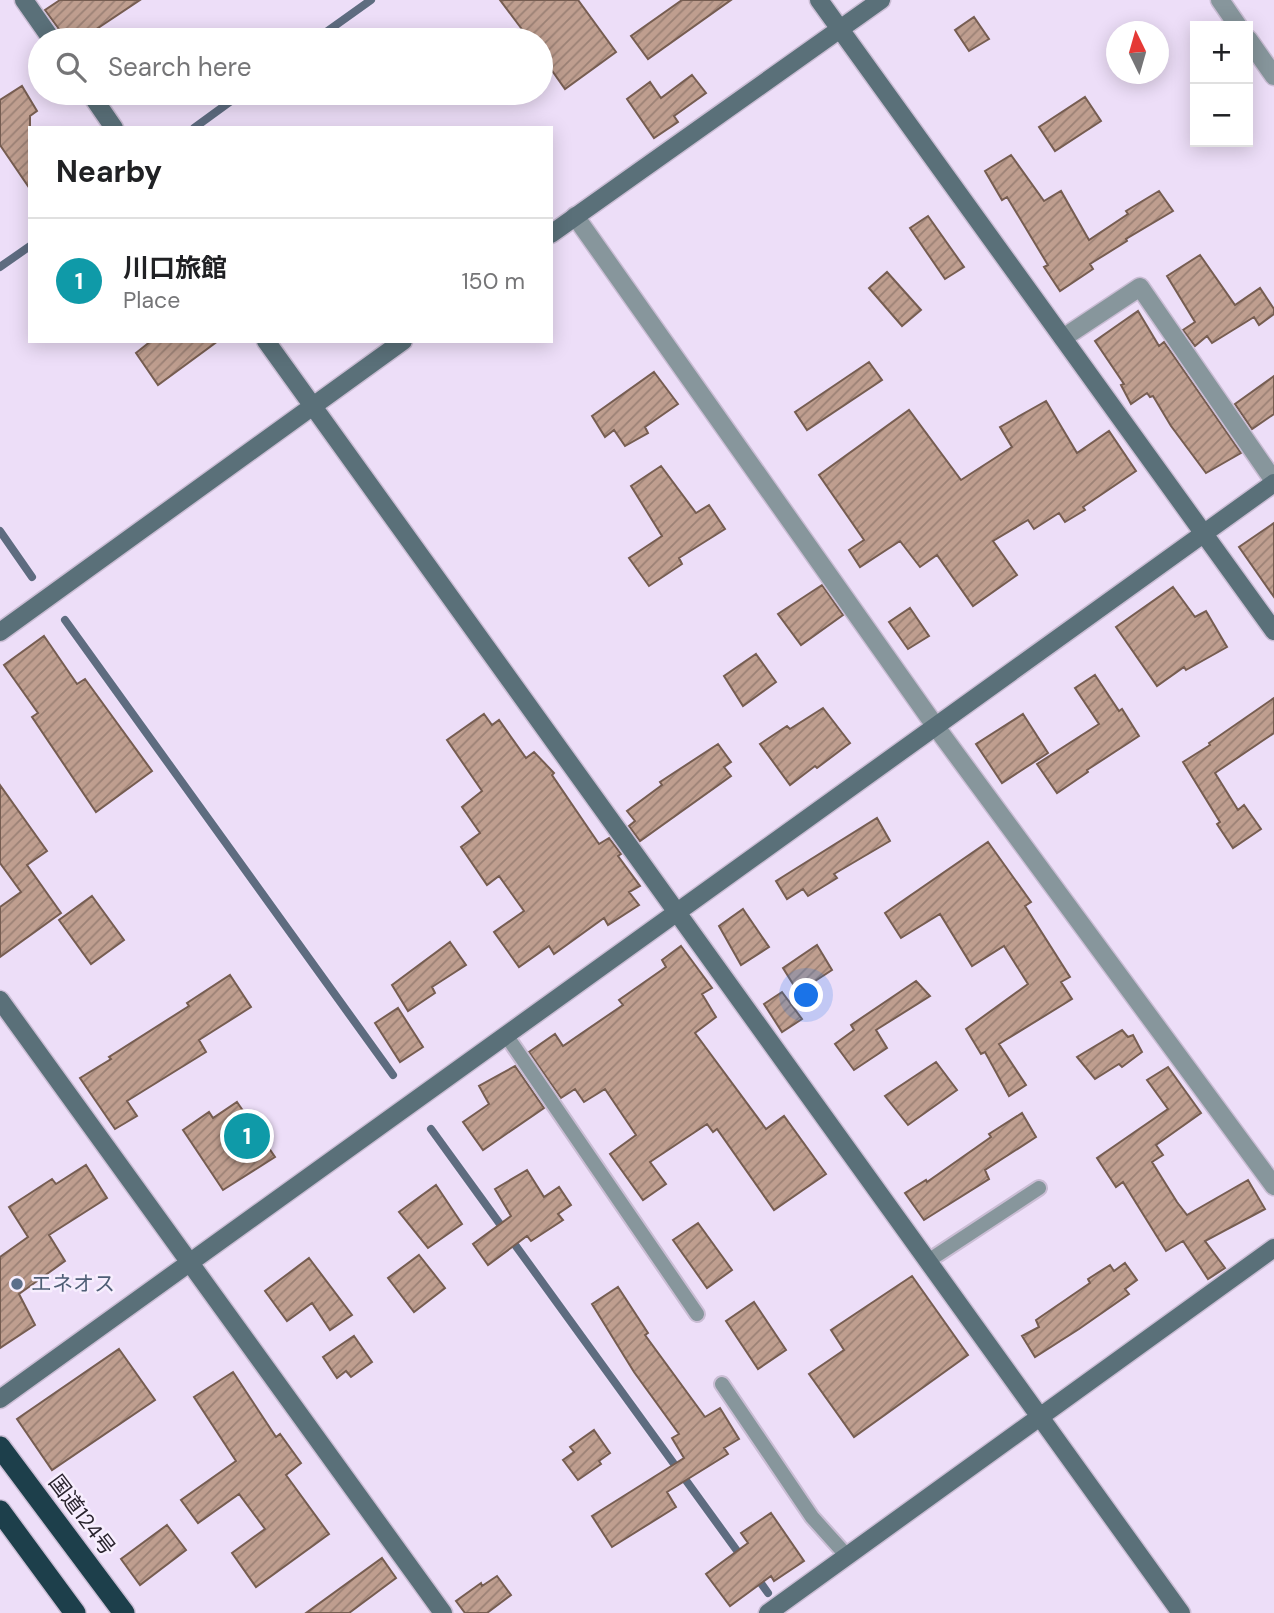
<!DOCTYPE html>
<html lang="en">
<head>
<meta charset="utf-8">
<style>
  :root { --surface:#fff; --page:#f6f6f6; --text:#202124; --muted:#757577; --line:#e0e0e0; --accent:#2c893a }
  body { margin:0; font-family:"DM Sans","Noto Sans JP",sans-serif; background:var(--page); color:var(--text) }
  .controls { position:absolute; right:21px; top:21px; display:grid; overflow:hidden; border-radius:0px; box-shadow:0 4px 18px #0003 }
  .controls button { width:63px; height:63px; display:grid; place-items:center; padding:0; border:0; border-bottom:2px solid var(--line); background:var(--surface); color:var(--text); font:35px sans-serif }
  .compass { position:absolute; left:1106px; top:21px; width:63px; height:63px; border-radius:50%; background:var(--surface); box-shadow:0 4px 18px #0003; rotate:355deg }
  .you { position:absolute; left:807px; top:996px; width:24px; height:24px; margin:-18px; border:5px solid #fff; border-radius:50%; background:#1a73e8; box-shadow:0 0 0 10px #1a73e833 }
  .badge { display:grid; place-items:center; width:46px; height:46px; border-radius:50%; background:var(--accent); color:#fff; font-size:23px; font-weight:700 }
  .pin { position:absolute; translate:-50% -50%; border:4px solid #fff; box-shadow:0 2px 7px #0006 }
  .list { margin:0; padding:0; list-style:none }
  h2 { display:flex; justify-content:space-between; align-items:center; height:91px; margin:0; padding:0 28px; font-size:30px }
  h2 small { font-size:23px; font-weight:400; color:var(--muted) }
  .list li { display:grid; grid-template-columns:46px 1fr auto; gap:21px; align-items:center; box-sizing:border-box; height:126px; padding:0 28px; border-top:2px solid var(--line) }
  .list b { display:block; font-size:26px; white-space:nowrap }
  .list p { margin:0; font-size:23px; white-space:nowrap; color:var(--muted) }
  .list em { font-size:23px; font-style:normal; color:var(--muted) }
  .icon { flex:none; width:38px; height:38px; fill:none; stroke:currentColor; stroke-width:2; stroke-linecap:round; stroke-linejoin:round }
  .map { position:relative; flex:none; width:1274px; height:1613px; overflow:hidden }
  .search { position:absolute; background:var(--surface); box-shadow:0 4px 18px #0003; left:28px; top:28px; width:525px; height:77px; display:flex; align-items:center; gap:18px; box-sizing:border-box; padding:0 24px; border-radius:38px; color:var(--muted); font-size:26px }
  .panel { position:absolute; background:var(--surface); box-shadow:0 4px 18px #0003; left:28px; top:126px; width:525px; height:217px; border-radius:0px }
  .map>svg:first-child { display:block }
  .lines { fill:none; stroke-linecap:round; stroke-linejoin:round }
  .stream { stroke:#5e6c80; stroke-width:8 }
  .building { fill:url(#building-hatch); stroke:#765d51; stroke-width:2 }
  .lane-casing { stroke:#cabdd4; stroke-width:18 }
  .street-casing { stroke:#cabdd4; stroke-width:21 }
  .secondary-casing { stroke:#cabdd4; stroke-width:21 }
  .highway-casing { stroke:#cabdd4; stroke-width:24 }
  .lane { stroke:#87969c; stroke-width:14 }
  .street { stroke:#87969c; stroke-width:18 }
  .secondary { stroke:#5a7079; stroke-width:18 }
  .highway { stroke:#1d3f4b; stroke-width:21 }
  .service-dot { fill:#5c6f8a; stroke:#f7eefe; stroke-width:2.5 }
  .labels { text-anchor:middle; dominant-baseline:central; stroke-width:5; stroke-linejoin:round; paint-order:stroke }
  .service-label { font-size:21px; fill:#4e5e75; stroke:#f7eefe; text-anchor:start }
  .street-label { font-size:21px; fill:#2a242e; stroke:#f7eefe }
</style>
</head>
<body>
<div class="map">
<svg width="1274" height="1613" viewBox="0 0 1274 1613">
  <defs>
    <pattern id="building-hatch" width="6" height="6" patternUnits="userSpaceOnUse" patternTransform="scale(1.75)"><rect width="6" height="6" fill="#bf9e8f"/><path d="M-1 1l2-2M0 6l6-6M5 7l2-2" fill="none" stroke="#9b8175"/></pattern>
  </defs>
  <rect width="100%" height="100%" fill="#eddef8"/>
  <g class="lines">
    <!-- stream -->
    <path class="stream" d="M315 40 371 0
      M194 128 242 93
      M0 267 30 246
      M0 531 32 577
      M65 620 393 1075
      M431 1129 743 1559
      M755 1575 768 1593"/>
  </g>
  <!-- building -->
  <path class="building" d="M60 0H140L80 40H67L45 10Z
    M500 0H578L616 52 565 89 541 55V40H530Z
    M682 0H731L648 59 631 36Z
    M974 17 989 39 969 51 955 30Z
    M692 75 706 93 674 116 678 122 654 138 627 99 650 82 661 98Z
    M22 86 37 111 30 116V189L0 145V100Z
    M1085 97 1101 121 1055 151 1039 127Z
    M1011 155 1044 201 1061 191 1089 240 1128 214 1126 211 1159 191 1173 211 1126 239 1127 241 1090 264 1093 269 1060 291 1044 267 1048 265 1007 197 1002 200 985 171Z
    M928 216 964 267 945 279 910 228Z
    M1200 255 1235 305 1260 288 1274 309V314L1259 325 1254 317 1212 343 1207 336 1195 346 1183 330 1195 322 1167 276Z
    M887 272 921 310 902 326 869 288Z
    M1138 311 1159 346 1164 342 1241 453 1206 473 1171 426 1153 396 1150 397 1147 393 1131 404 1121 385 1124 384 1095 341Z
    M151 341H218L158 385 136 353Z
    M869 362 882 380 807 430 795 412Z
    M654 372 678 404 645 427 648 433 625 446 614 430 605 437 592 416Z
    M1274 376V414L1252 429 1235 404Z
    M1046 401 1077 453 1109 431 1136 471 1083 507 1085 510 1065 522 1059 513 1034 529 1028 520 993 541 1017 575 973 606 937 555 920 567 900 541 860 567 849 550 864 540 819 475 909 410 961 480 1012 447 1000 427Z
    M661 466 696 513 709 505 725 529 679 558 682 564 649 586 629 558 662 536 631 486Z
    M1274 523V597L1239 547Z
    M822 585 843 615 801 645 778 614Z
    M1173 587 1195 617 1206 611 1227 647 1186 670 1184 667 1157 686 1116 627Z
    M910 608 929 636 908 649 889 622Z
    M44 636 77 684 85 679 152 771 96 812 32 717 38 713 4 665Z
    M756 654 776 682 743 706 724 676Z
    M1095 675 1119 711 1122 709 1139 736 1087 770 1088 772 1057 793 1037 764 1099 724 1075 688Z
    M1274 698V733L1215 773 1238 810 1244 805 1261 829 1233 848 1217 824 1220 822 1183 762 1210 745 1209 743Z
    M823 708 850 743 817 768 815 766 790 785 760 744 787 726 790 729Z
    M484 714 492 725 499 720 526 758 534 752 554 773 552 775 599 844 609 838 621 854 618 856 640 886 629 892 639 905 608 925 604 918 554 954 549 946 519 967 494 932 524 911 499 876 487 885 461 847 480 833 462 807 482 791 447 740Z
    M1023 714 1048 753 1002 783 976 744Z
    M718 744 731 762 724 767 731 776 640 841 629 826 635 821 627 811 662 785 660 782Z
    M0 785 47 851 27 865 61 913 0 957V907L21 892 0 863Z
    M877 818 890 841 834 874 837 878 808 896 803 889 787 899 776 881Z
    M988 842 1031 902 1025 906 1070 977 1061 982 1072 999 999 1044 1026 1085 1009 1096 985 1052 981 1054 966 1029 1028 984 1004 946 972 966 940 914 901 938 885 913Z
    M92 896 124 940 91 964 59 920Z
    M743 909 769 947 741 965 719 926Z
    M450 942 466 965 432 987 435 993 408 1011 392 985Z
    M817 945 832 970 798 992 783 968Z
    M681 946 712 988 702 994 716 1017 695 1033 766 1129 784 1116 826 1174 774 1210 717 1129 713 1132 707 1124 650 1162 666 1184 643 1200 610 1154 636 1135 605 1089 584 1102 575 1089 561 1098 529 1052 555 1034 563 1046 623 1005 619 1000 666 967 662 960Z
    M230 975 251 1007 199 1040 206 1052 127 1101 137 1116 115 1129 80 1078 111 1059 109 1057 189 1006 187 1003Z
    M916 981 930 996 876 1030 887 1048 854 1070 835 1044 854 1030 851 1025Z
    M782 992 802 1019 782 1032 764 1004Z
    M398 1008 423 1047 400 1062 375 1023Z
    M1122 1030 1128 1037 1133 1035 1142 1052 1122 1067 1119 1064 1095 1079 1077 1057Z
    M936 1062 957 1090 908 1125 885 1096Z
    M515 1066 544 1108 483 1150 463 1122 489 1104 479 1086Z
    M1168 1067 1201 1113 1156 1145 1163 1155 1152 1162 1177 1202 1187 1215 1248 1180 1265 1209 1205 1241 1225 1268 1208 1279 1183 1241 1166 1251 1123 1182 1116 1187 1097 1158 1168 1109 1147 1080Z
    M237 1102 275 1157 223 1190 183 1130 209 1112 213 1118Z
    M1022 1113 1036 1137 985 1170 989 1179 924 1220 905 1193 926 1180 927 1182 991 1137 989 1134Z
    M86 1165 107 1198 49 1235 65 1261 19 1294 35 1325 0 1348V1257L28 1237 9 1207 52 1179 56 1184Z
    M527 1170 544 1197 559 1187 571 1205 558 1214 563 1220 531 1241 527 1236 488 1265 473 1244 511 1216 495 1189Z
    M436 1185 462 1224 428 1248 399 1212Z
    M698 1223 732 1270 707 1288 673 1240Z
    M419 1255 445 1288 414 1312 388 1278Z
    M309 1258 352 1315 330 1330 312 1303 287 1321 265 1291Z
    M1125 1263 1137 1280 1125 1289 1129 1294 1079 1329 1035 1357 1022 1336 1039 1327 1036 1320 1090 1283 1088 1279 1110 1265 1114 1271Z
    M912 1276 968 1355 854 1437 809 1374 844 1350 831 1330Z
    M618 1287 648 1333 645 1335 705 1417 720 1408 739 1439 724 1448 728 1454 667 1492 676 1507 612 1547 592 1516 684 1458 672 1438 679 1434 634 1372 592 1304Z
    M754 1302 786 1350 758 1369 726 1321Z
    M354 1336 372 1362 351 1377 346 1371 337 1378 323 1357Z
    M119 1349 155 1400 52 1470 17 1419Z
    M233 1372 276 1437 280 1434 301 1463 286 1475 329 1534 256 1587 232 1553 265 1529 239 1494 198 1523 181 1500 236 1461 194 1397Z
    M594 1430 610 1453 599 1461 601 1464 578 1480 563 1460 574 1452 570 1447Z
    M771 1513 804 1561 774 1581 771 1576 730 1606 706 1574 748 1543 741 1533Z
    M167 1525 186 1550 140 1585 121 1559Z
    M382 1558 396 1578 349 1613H306Z
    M497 1576 511 1595 487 1613H465L456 1601 481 1583 482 1586Z"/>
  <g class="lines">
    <!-- lane casing -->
    <g class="lane-casing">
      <path id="lane" d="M506 1035 697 1314
        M928 1261 1039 1188
        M722 1384 812 1517 847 1556"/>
    </g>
    <!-- street casing -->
    <g class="street-casing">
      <path id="street" d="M1220 0 1238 26
        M1248 39 1274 76
        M575 216 936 727 1274 1186
        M1063 338 1140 287 1274 481"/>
    </g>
    <!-- secondary casing -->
    <g class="secondary-casing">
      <path id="secondary" d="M24 0 52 40
        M819 0 1274 631
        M90 93 114 128
        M551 234 881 0
        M266 341 1181 1613
        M0 632 403 341
        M0 1000 443 1613
        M0 1399 1274 483
        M768 1613 1274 1248"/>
    </g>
    <!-- highway casing -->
    <g class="highway-casing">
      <path id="highway" d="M0 1447 124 1613
        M0 1511 75 1613"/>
    </g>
    <!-- lane -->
    <use href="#lane" class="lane"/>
    <!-- street -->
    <use href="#street" class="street"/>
    <!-- secondary -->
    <use href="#secondary" class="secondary"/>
    <!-- highway -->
    <use href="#highway" class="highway"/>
  </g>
  <!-- markers -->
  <circle class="service-dot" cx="17" cy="1284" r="7"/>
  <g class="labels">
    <!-- service labels -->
    <g class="service-label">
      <text x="31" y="1284">エネオス</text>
    </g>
    <!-- street labels -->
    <g class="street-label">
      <text transform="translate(82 1515) rotate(53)">国道124号</text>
    </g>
  </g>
</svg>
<div class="controls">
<button>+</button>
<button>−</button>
</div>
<svg class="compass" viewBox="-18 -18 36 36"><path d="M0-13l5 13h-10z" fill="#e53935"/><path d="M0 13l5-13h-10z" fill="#757577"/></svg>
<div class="you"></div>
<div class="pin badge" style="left:247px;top:1136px;background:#0f9aa8">1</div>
<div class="search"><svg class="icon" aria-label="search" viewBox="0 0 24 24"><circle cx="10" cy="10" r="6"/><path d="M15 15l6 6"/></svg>Search here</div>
<section class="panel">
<h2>Nearby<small></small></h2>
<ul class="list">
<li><span class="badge" style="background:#0f9aa8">1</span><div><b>川口旅館</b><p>Place</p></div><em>150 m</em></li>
</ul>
</section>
</div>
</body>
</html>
